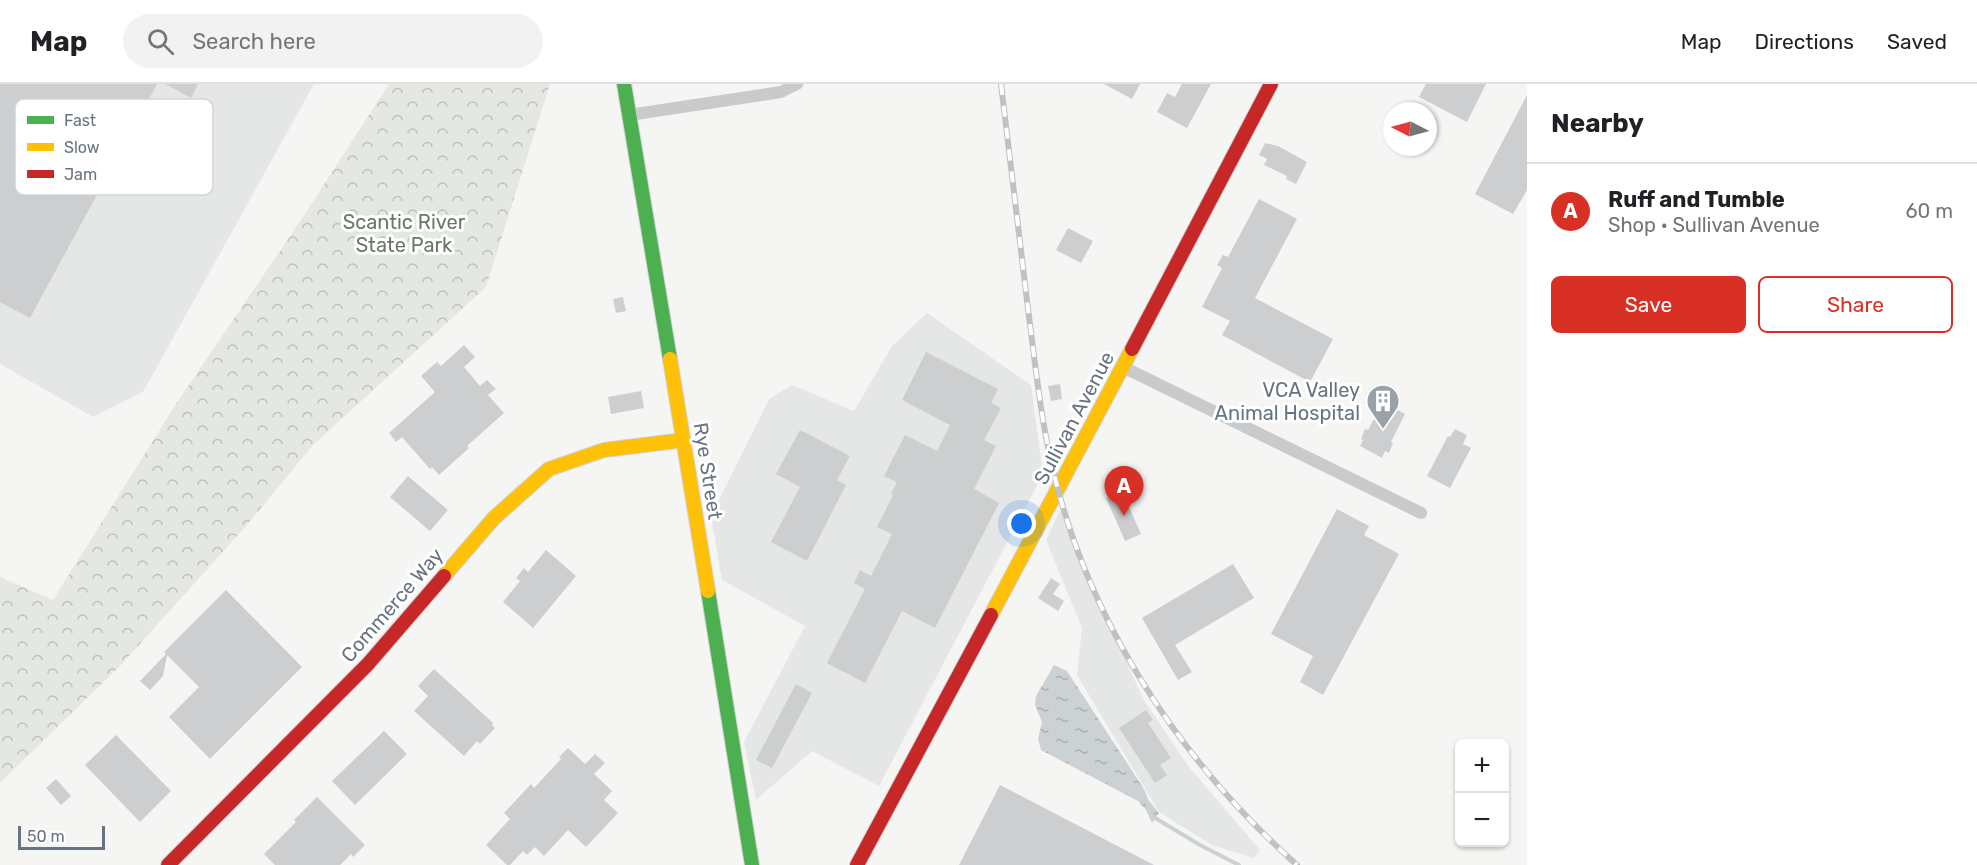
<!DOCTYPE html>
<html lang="en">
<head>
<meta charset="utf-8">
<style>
  :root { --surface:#fff; --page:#f2f2f2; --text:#202124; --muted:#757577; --line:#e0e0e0; --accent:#d93025 }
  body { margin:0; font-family:Rubik,sans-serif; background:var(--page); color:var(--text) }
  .controls { position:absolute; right:18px; bottom:18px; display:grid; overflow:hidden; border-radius:9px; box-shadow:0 2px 4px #0004 }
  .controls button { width:54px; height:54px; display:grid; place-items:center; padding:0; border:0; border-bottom:2px solid var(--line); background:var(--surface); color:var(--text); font:30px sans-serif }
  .compass { position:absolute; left:1383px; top:18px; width:54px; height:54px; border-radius:50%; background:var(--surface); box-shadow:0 2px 4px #0004; rotate:276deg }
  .scale { position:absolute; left:18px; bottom:15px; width:87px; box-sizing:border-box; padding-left:6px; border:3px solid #677481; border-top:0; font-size:16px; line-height:21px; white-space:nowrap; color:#677481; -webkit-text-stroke:4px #fff; paint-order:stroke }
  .you { position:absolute; left:1022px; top:440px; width:21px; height:21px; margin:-15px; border:4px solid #fff; border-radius:50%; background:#1a73e8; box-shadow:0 0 0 9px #1a73e833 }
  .badge { display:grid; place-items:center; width:39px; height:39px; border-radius:50%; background:var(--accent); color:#fff; font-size:20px; font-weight:700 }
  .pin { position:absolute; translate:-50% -50px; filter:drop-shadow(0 2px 3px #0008) }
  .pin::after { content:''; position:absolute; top:32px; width:21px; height:18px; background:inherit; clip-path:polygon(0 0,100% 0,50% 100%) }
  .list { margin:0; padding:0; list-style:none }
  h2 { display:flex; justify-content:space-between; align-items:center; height:78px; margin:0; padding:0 24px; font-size:26px }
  h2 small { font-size:20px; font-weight:400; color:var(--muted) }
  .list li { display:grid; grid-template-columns:39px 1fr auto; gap:18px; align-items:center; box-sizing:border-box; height:96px; padding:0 24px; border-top:2px solid var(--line) }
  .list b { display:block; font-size:22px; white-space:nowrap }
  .list p { margin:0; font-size:20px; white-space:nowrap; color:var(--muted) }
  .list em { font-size:20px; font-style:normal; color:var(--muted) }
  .actions { display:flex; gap:12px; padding:18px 24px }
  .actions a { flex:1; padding:14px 0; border:2px solid var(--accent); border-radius:9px; text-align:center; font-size:21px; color:var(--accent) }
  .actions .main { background:var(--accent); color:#fff }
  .icon { flex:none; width:33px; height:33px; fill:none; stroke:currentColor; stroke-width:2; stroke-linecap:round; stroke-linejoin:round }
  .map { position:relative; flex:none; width:1527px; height:781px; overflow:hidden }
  header { display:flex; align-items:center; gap:36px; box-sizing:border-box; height:84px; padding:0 30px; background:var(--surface); border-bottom:2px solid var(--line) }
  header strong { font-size:28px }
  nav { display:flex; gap:33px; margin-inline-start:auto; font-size:21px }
  .search { width:420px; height:54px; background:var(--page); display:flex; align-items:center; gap:15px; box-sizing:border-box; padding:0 21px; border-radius:33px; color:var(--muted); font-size:22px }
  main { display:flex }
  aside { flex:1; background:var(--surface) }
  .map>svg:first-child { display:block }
  .built { fill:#e5e6e6 }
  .park { fill:url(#park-crowns) }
  .water { fill:url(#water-ripples) }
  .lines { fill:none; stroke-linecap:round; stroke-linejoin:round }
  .stream { stroke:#ccd2d4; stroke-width:4 }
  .building { fill:#cdcecf }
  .fast-casing { stroke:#d1d1d2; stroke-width:16 }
  .slow-casing { stroke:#d1d1d2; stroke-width:16 }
  .jam-casing { stroke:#d1d1d2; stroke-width:16 }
  .street { stroke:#c9cacb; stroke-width:12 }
  .fast { stroke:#4caf50; stroke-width:14 }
  .slow { stroke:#ffc107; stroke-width:14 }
  .jam { stroke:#c62828; stroke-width:14 }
  .rail-casing { stroke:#c0c1c2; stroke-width:6 }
  .rail { stroke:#fff; stroke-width:4; stroke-dasharray:11; stroke-linecap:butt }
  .labels { text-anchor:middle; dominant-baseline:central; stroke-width:6; stroke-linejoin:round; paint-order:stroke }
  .park-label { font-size:20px; fill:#687966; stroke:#fff }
  .poi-label { font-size:20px; fill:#677481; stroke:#fff; text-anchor:end }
  .street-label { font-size:20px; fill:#677481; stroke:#fff }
  .key { fill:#fff; stroke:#d1d5d9; stroke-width:1.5 }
  .key-label { font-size:16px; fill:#677481 }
</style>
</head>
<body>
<header>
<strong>Map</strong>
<div class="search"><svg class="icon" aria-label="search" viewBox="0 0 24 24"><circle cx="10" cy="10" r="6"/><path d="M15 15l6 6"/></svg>Search here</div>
<nav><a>Map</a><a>Directions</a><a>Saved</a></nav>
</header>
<main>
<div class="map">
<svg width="1527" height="781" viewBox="0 0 1527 781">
  <defs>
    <pattern id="park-crowns" width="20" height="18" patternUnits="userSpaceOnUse" patternTransform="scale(1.5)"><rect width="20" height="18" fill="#e4e7e2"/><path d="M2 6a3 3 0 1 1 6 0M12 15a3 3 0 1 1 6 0" fill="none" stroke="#bdc0bd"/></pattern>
    <pattern id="water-ripples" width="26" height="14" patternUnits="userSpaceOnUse" patternTransform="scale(1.5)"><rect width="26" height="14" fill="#ccd2d4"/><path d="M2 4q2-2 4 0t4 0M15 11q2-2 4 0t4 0" fill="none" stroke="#a9afb1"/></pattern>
  </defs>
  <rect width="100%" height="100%" fill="#f5f5f4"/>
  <!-- built -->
  <path class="built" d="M0 0H314L143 308 93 333 0 280Z
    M927 229 1031 301 1043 390 879 702 812 667 756 716 744 658 805 542 722 496 711 432 769 315 792 301 854 327 892 262Z
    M1060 426 1143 615 1189 683 1260 766 1254 774 1212 761 1159 728 1077 591 1082 544 1046 456Z"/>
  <!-- park -->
  <path class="park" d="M389 0H550L486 203 314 360 246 442 121 581 0 699V493L53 516 176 320 303 133Z"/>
  <!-- water -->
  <path class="water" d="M1054 581 1067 587 1144 705 1149 717 1159 729 1152 739 1146 726 1138 717 1041 666 1038 655 1042 638 1035 621 1036 612Z"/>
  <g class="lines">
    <!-- stream -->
    <path class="stream" d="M1155 734 1200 761 1239 781"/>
  </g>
  <!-- building -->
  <path class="building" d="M0 0H157L30 234 0 218Z
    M165 0H198L191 14Z
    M1104 0H1140L1132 15Z
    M1182 0H1211L1187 44 1157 28 1167 9 1175 13Z
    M1426 0H1486L1467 38 1419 13Z
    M1527 11V106L1513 130 1475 110Z
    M1265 59 1278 62 1307 78 1296 100 1286 95 1287 92 1264 81 1267 75 1259 71Z
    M1259 115 1297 135 1255 214 1333 255 1310 298 1222 251 1230 237 1202 223 1222 184 1217 181 1223 171 1228 173Z
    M1068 144 1093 157 1081 179 1056 166Z
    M623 213 626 227 616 229 613 215Z
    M464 261 475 273 464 283 480 302 487 296 496 305 488 311 504 329 467 362 469 364 439 391 432 383 430 385 402 353 396 358 389 349 435 308 421 292 437 278 441 282Z
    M926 268 998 305 991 319 1001 324 984 356 996 362 974 405 999 419 935 544 902 527 865 599 827 579 865 505 854 499 860 486 871 492 892 450 877 443 893 411 891 410 897 398 884 392 905 351 937 367 950 341 902 316Z
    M1060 300 1062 315 1051 317 1048 302Z
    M641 307 644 324 611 330 608 313Z
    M1383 318 1405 330 1391 358 1393 359 1389 369 1385 367 1382 374 1360 362 1363 356 1361 355 1365 345 1368 346Z
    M1455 345 1467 351 1463 360 1471 364 1450 404 1427 392 1448 352 1450 353Z
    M800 346 850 372 837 396 846 401 807 477 771 458 800 403 776 390Z
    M408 392 448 426 430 447 390 413Z
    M1122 407 1141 450 1125 457 1106 414Z
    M1337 425 1369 442 1364 451 1399 470 1323 611 1300 598 1313 572 1271 550Z
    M546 466 576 492 533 544 503 518 520 497 516 494 524 484 528 488Z
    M1233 480 1254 514 1175 561 1192 588 1178 596 1142 534Z
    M1051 494 1060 500 1053 510 1064 517 1058 527 1038 514Z
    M226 506 302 583 210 675 169 633 199 603 167 571 163 592 150 606 140 597 166 570 164 568Z
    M434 585 493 639 492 641 495 644 480 660 477 657 464 672 414 627 428 612 418 602Z
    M796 600 812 609 772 684 756 676Z
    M1146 626 1153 636 1148 639 1171 674 1160 681 1167 691 1155 699 1119 644Z
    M384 647 407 670 355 721 332 697Z
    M116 651 171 707 140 738 85 681Z
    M568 664 585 680 595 670 605 679 594 690 612 707 604 716 618 729 586 763 568 746 544 772 535 763 527 771 523 767 510 781H507L486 761 510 735 504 729 531 700 534 704 561 675 559 673Z
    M56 695 71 712 61 721 46 704Z
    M1000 701 1154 781H959Z
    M317 713 365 761 353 773 351 770 340 781H275L264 770 296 738 294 736Z"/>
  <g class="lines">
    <!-- fast casing -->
    <g class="fast-casing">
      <path id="fast" d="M624 0 670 275
        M708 507 752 781"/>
    </g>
    <!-- slow casing -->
    <g class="slow-casing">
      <path id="slow" d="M670 275 708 507
        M444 492 494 434 549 385 604 366 684 356
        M991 531 1132 265"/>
    </g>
    <!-- jam casing -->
    <g class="jam-casing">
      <path id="jam" d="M1132 265 1271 0
        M168 781 368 580 444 492
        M857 781 991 531"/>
    </g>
    <!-- street -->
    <path class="street" d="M629 31 781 8 797 0
      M1123 283 1421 429"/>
    <!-- fast -->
    <use href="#fast" class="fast"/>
    <!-- slow -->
    <use href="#slow" class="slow"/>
    <!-- jam -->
    <use href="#jam" class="jam"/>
    <!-- rail casing -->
    <g class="rail-casing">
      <path id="rail" d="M1001 0C1010 75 1019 150 1028 225 1035 277 1040 330 1052 382 1088 537 1179 676 1297 781"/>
    </g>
    <!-- rail -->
    <use href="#rail" class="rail"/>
  </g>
  <!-- icons -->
  <defs>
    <g id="building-pin" transform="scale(1.725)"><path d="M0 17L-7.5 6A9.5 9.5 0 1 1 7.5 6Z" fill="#99a1a9" stroke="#fff"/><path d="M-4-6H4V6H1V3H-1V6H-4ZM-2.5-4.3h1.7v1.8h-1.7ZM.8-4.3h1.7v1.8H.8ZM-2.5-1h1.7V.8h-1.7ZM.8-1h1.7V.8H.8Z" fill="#fff"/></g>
  </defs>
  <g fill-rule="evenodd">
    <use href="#building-pin" x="1383" y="317"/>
  </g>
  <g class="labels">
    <!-- park labels -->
    <g class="park-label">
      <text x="404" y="138">Scantic River<tspan x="404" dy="23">State Park</tspan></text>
    </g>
    <!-- poi labels -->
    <g class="poi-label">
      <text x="1360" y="306">VCA Valley<tspan x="1360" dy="23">Animal Hospital</tspan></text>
    </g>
    <!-- street labels -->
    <g class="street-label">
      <text transform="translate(1074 334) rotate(-62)">Sullivan Avenue</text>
      <text transform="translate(708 387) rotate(81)">Rye Street</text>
      <text transform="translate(392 521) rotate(-49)">Commerce Way</text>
    </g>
  </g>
  <!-- legend -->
  <rect x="15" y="15" width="198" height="96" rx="9" class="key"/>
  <rect x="27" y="32" width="27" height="8" fill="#4caf50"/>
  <rect x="27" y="59" width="27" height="8" fill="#ffc107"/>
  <rect x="27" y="86" width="27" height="8" fill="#c62828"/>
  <g class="key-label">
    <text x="64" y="42">Fast</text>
    <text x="64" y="69">Slow</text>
    <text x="64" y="96">Jam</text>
  </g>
</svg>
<div class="controls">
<button>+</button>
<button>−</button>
</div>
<svg class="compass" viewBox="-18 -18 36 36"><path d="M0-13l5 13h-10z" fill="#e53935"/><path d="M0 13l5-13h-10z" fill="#757577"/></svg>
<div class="scale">50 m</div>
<div class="you"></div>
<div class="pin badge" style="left:1124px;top:432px">A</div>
</div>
<aside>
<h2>Nearby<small></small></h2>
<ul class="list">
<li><span class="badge">A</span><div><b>Ruff and Tumble</b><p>Shop · Sullivan Avenue</p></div><em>60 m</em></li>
</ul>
<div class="actions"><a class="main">Save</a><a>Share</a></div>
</aside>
</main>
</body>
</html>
